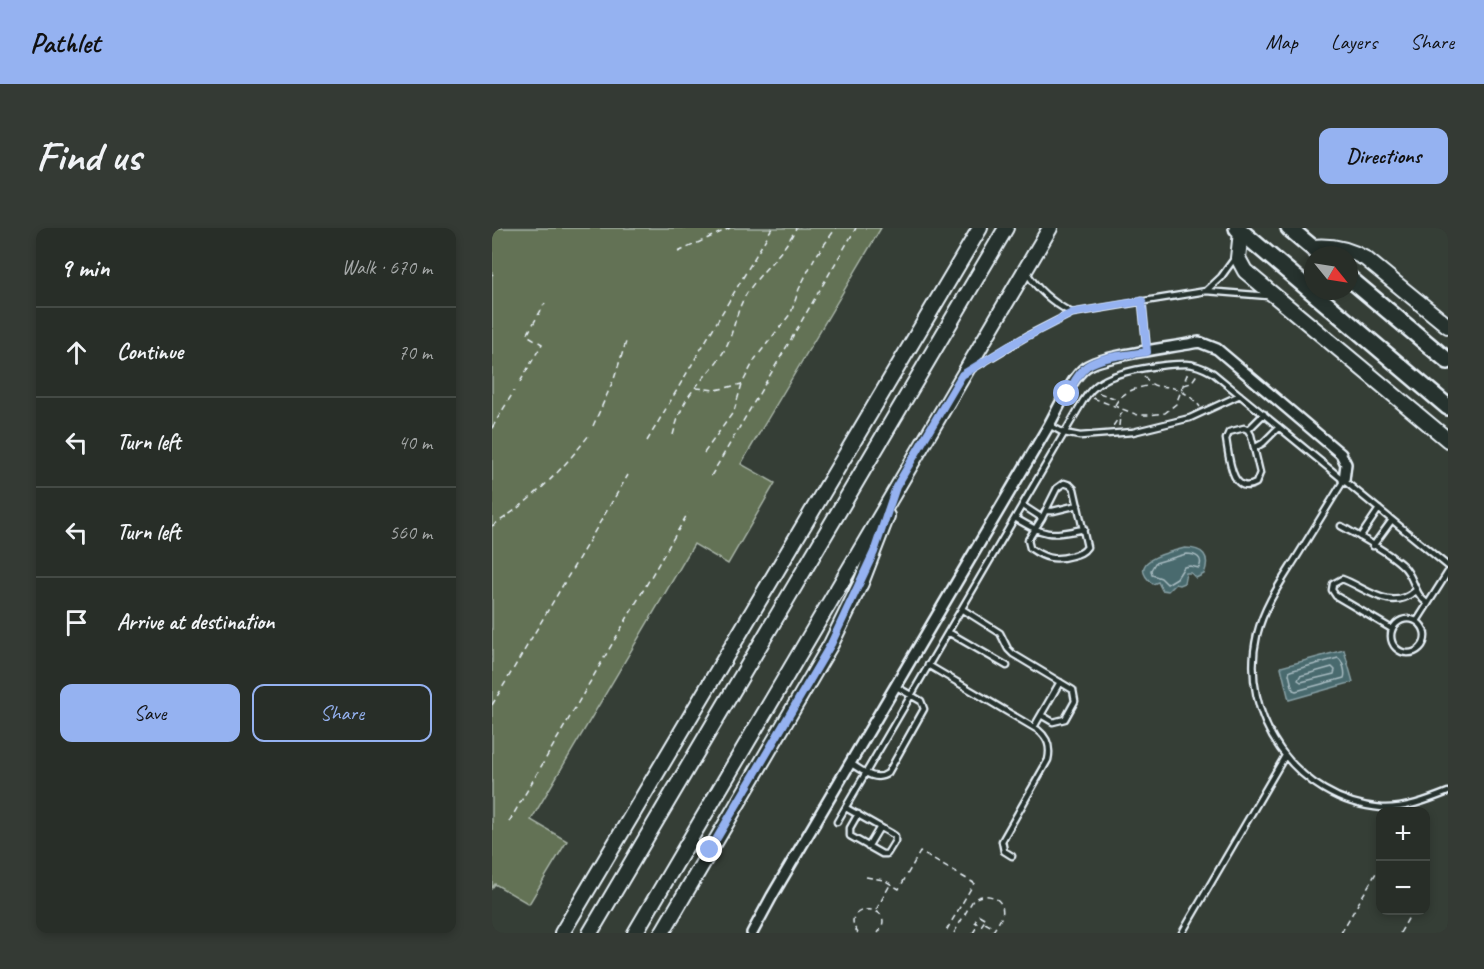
<!DOCTYPE html>
<html lang="en">
<head>
<meta charset="utf-8">
<style>
  :root { --surface:#282e28; --page:#343a34; --text:#f1f3f6; --muted:#a5a8a8; --line:#444a45; --accent:#95b2f1 }
  body { margin:0; font-family:Caveat,sans-serif; background:var(--page); color:var(--text) }
  .controls { position:absolute; right:18px; bottom:18px; display:grid; overflow:hidden; border-radius:12px; box-shadow:0 3px 9px #0003 }
  .controls button { width:54px; height:54px; display:grid; place-items:center; padding:0; border:0; border-bottom:2px solid var(--line); background:var(--surface); color:var(--text); font:30px sans-serif }
  .compass { position:absolute; left:812px; top:18px; width:54px; height:54px; border-radius:50%; background:var(--surface); box-shadow:0 3px 9px #0003; rotate:120deg }
  .stop { position:absolute; width:18px; height:18px; margin:-14px; border:4px solid #95b2f1; border-radius:50%; background:#fff }
  .stop.end { background:#95b2f1; border-color:#fff; box-shadow:0 2px 6px #0008 }
  .list { margin:0; padding:0; list-style:none }
  h2 { display:flex; justify-content:space-between; align-items:center; height:78px; margin:0; padding:0 24px; font-size:26px }
  h2 small { font-size:20px; font-weight:400; color:var(--muted) }
  .list li { display:grid; grid-template-columns:39px 1fr auto; gap:18px; align-items:center; box-sizing:border-box; height:90px; padding:0 24px; border-top:2px solid var(--line) }
  .list b { display:block; font-size:22px; white-space:nowrap }
  .list em { font-size:20px; font-style:normal; color:var(--muted) }
  .actions { display:flex; gap:12px; padding:18px 24px }
  .actions a { flex:1; padding:14px 0; border:2px solid var(--accent); border-radius:12px; text-align:center; font-size:21px; color:var(--accent) }
  .actions .main { background:var(--accent); color:#111 }
  .icon { flex:none; width:33px; height:33px; fill:none; stroke:currentColor; stroke-width:2; stroke-linecap:round; stroke-linejoin:round }
  .map { position:relative; flex:none; width:956px; height:705px; overflow:hidden; border-radius:12px }
  header { display:flex; align-items:center; gap:36px; box-sizing:border-box; height:84px; padding:0 30px; background:var(--accent); color:#111 }
  header strong { font-size:28px }
  nav { display:flex; gap:33px; margin-inline-start:auto; font-size:21px }
  .intro { display:flex; align-items:center; justify-content:space-between; box-sizing:border-box; height:144px; padding:0 36px }
  h1 { margin:0; font-size:42px }
  .button { padding:15px 27px; border-radius:12px; background:var(--accent); color:#111; font-size:21px; font-weight:700 }
  main { display:flex; gap:36px; padding:0 36px }
  aside { flex:1; background:var(--surface); border-radius:12px; box-shadow:0 3px 9px #0003 }
  .map>svg:first-child { display:block }
  .green { fill:#637254; stroke:#a6b2a6; stroke-width:1.5 }
  .water { fill:#486a6e; stroke:#88a0a5; stroke-width:1.5 }
  .lines { fill:none; stroke-linecap:round; stroke-linejoin:round }
  .shore { stroke:#a8bbc1; stroke-width:1.5 }
  .lane-casing { stroke:#e8f1f8; stroke-width:9 }
  .street-casing { stroke:#e8f1f8; stroke-width:14 }
  .secondary-casing { stroke:#e8f1f8; stroke-width:18 }
  .primary-casing { stroke:#e8f1f8; stroke-width:20 }
  .path { stroke:#e8f1f8; stroke-width:1.5; stroke-dasharray:6 4.5; stroke-linecap:butt }
  .lane { stroke:#26332d; stroke-width:4.5 }
  .street { stroke:#26332d; stroke-width:9 }
  .secondary { stroke:#26332d; stroke-width:14 }
  .primary { stroke:#26332d; stroke-width:15 }
  .route { stroke:#95b2f1; stroke-width:8 }
</style>
</head>
<body>
<header>
<strong>Pathlet</strong>
<nav><a>Map</a><a>Layers</a><a>Share</a></nav>
</header>
<div class="intro"><h1>Find us</h1><a class="button">Directions</a></div>
<main>
<aside>
<h2>9 min<small>Walk · 670 m</small></h2>
<ul class="list">
<li><svg class="icon" aria-label="ahead" viewBox="0 0 24 24"><path d="M12 20V5M6 11l6-6 6 6"/></svg><div><b>Continue</b></div><em>70 m</em></li>
<li><svg class="icon" aria-label="left" viewBox="0 0 24 24"><path d="M17 20v-9H6M10 6l-5 5 5 5"/></svg><div><b>Turn left</b></div><em>40 m</em></li>
<li><svg class="icon" aria-label="left" viewBox="0 0 24 24"><path d="M17 20v-9H6M10 6l-5 5 5 5"/></svg><div><b>Turn left</b></div><em>560 m</em></li>
<li><svg class="icon" aria-label="arrive" viewBox="0 0 24 24"><path d="M6 21V4h12l-3 4 3 4H6"/></svg><div><b>Arrive at destination</b></div></li>
</ul>
<div class="actions"><a class="main">Save</a><a>Share</a></div>
</aside>
<div class="map">
<svg width="956" height="705" viewBox="0 0 956 705">
  <rect width="100%" height="100%" fill="#353e36"/>
  <filter id="ink" filterUnits="userSpaceOnUse"><feTurbulence type="fractalNoise" baseFrequency=".0167" numOctaves="2"/><feDisplacementMap in="SourceGraphic" scale="12" xChannelSelector="R" yChannelSelector="G"/><feConvolveMatrix kernelMatrix="1 2 1 2 8 2 1 2 1" color-interpolation-filters="sRGB"/></filter>
  <g filter="url(#ink)">
    <!-- green -->
    <path class="green" d="M0 0H389L249 236 283 255 236 336 202 316 39 592 75 613 37 676 3 656 0 660Z"/>
    <!-- water -->
    <path class="water" d="M693 320C711 320 719 328 712 346L704 350 699 345H694L692 355 687 357 683 356 676 363 670 362 666 354 661 356C632 333 677 324 693 320Z
      M852 422 861 454 797 472 789 439Z"/>
    <g class="lines">
      <!-- shore -->
      <path class="shore" d="M694 326C704 326 712 330 707 340L698 338 692 339 685 350 675 356 669 350 660 347 659 342 663 335Z
        M846 430C851 433 854 445 852 450L804 463 801 462 797 446 798 443Z
        M840 439 843 442 842 446 809 454 806 452 808 448Z"/>
      <!-- lane casing -->
      <g class="lane-casing">
        <path id="lane" d="M534 43C545 62 561 75 580 85
          M714 63 729 49 742 31
          M650 73 655 124
          M480 141 535 108 580 85 714 63 776 68
          M557 197 572 205 588 208 641 204 698 190 748 167
          M752 200 756 202 759 207 768 245 764 255C739 269 737 227 734 211L737 204Z
          M756 202 772 186
          M762 220 771 215 787 199
          M852 252C836 278 820 304 804 330 789 354 772 378 765 407 746 488 805 573 890 580 912 581 936 572 956 564
          M572 255 578 257 582 261 595 319C591 325 586 326 579 328 562 333 552 330 538 320L536 312 550 290 565 260Z
          M530 277 550 290
          M554 283H561L586 277
          M523 290C554 308 556 308 592 301
          M849 298C868 309 894 322 910 337 923 348 921 366 936 376
          M868 309 887 281
          M881 318 900 292
          M470 381 508 405 516 421 521 426 581 462 583 473 573 491 561 494 549 487
          M899 408a17 17 0 1 1 34 0a17 17 0 1 1-34 0Z
          M925 393 956 344
          M900 401 844 368 840 362 841 356 850 351C873 359 899 385 923 363
          M456 404 515 438
          M436 437 546 502C556 510 559 519 556 532L510 613 512 623 520 628
          M542 499 568 454
          M358 535C370 542 383 555 396 545L432 481 429 473 403 458
          M354 580 400 606 403 608V613L395 626H390L358 608V600L366 586
          M345 594 591 173C596 165 602 158 611 153 629 142 672 136 694 136 703 136 712 140 721 145L956 338
          M376 619 388 599
          M690 705 793 528"/>
      </g>
      <!-- street casing -->
      <g class="street-casing">
        <path id="street" d="M260 705 280 668 557 197C566 181 580 149 594 139 611 127 684 119 707 114L725 121 849 226 854 236 852 252"/>
      </g>
      <!-- secondary casing -->
      <g class="secondary-casing">
        <path id="secondary" d="M749 4 746 30 753 43 956 212
          M820 19C839 17 857 21 874 31L956 98
          M70 705 488 0
          M98 705 514 0
          M143 705 558 0
          M170 705 339 416 369 355 395 288"/>
      </g>
      <!-- primary casing -->
      <g class="primary-casing">
        <path id="primary" d="M745 0 956 179
          M797 0 829 27
          M857 50 956 133"/>
      </g>
      <!-- path -->
      <path class="path" d="M186 24 238 0
        M0 47 1 46
        M652 148C664 164 669 155 684 161 693 164 702 171 708 179
        M28 154 50 116 35 107 53 75
        M692 157 699 155 706 145
        M204 160 224 162 250 156
        M607 165 625 171
        M601 170 646 187H657L673 185 684 176 696 144
        M623 177C630 163 645 160 659 157
        M101 198 122 151 134 114
        M621 198 632 182
        M627 198 628 188
        M0 200 22 163
        M181 207C185 192 190 177 199 165 210 150 224 138 233 121 243 102 244 80 257 62 272 40 292 25 304 0
        M155 213 280 0
        M212 225 242 183 250 156 263 131 299 85 307 61 322 31 344 0
        M219 248 364 0
        M0 298C38 274 70 243 97 207
        M0 477 136 247
        M17 594 196 285
        M934 648 936 658 934 662
        M374 649 392 652 407 661 428 624 482 655 454 703 456 705
        M384 682 398 657
        M487 687 494 691 489 698 483 694Z
        M493 695 502 700
        M366 705C343 674 409 674 386 705
        M462 705 481 672C493 662 515 670 510 688 508 693 503 700 500 705
        M481 705 486 697
        M849 705 888 638
        M908 705 921 682
        M951 705 956 696"/>
      <!-- lane -->
      <use href="#lane" class="lane"/>
      <!-- street -->
      <use href="#street" class="street"/>
      <!-- secondary -->
      <use href="#secondary" class="secondary"/>
      <!-- primary -->
      <use href="#primary" class="primary"/>
    </g>
  </g>
  <g class="lines" filter="url(#ink)">
    <!-- route -->
    <path class="route" d="M218 622 339 416 382 324 404 259 470 147 524 114 580 85 650 73 655 124C637 127 611 127 595 138 586 145 581 157 575 166"/>
  </g>
</svg>
<div class="controls">
<button>+</button>
<button>−</button>
</div>
<svg class="compass" viewBox="-18 -18 36 36"><path d="M0-13l5 13h-10z" fill="#e53935"/><path d="M0 13l5-13h-10z" fill="#a5a8a8"/></svg>
<div class="stop" style="left:575px;top:166px"></div>
<div class="stop end" style="left:218px;top:622px"></div>
</div>
</main>
</body>
</html>
